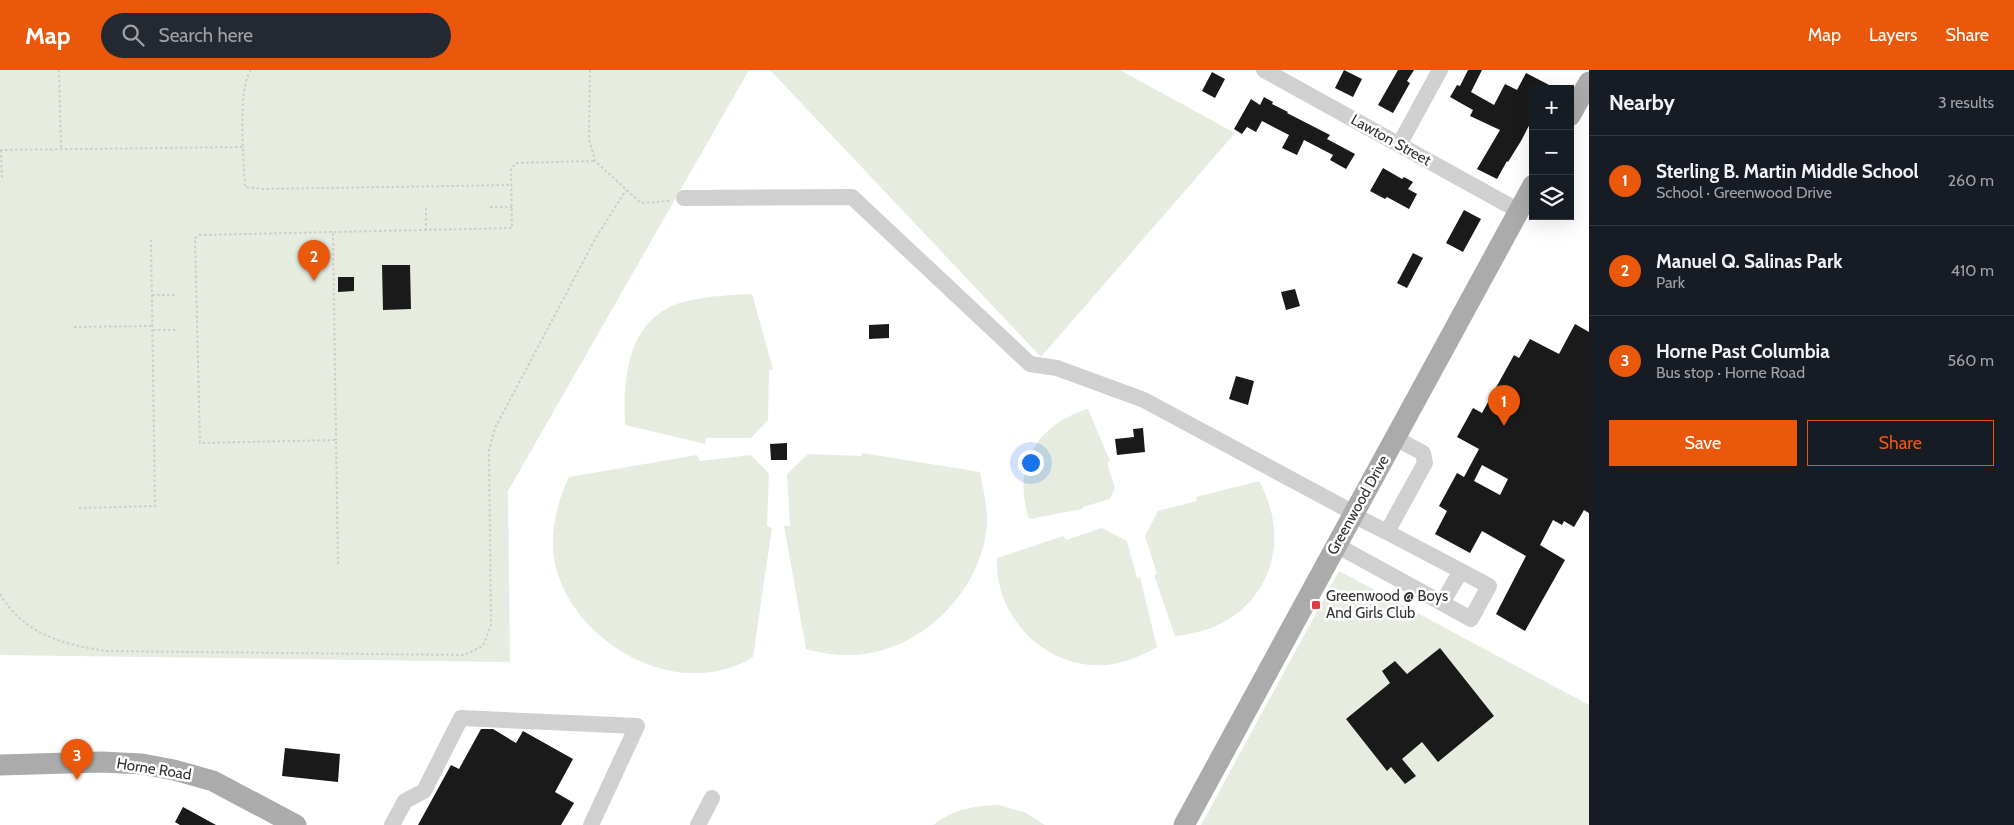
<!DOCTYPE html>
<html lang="en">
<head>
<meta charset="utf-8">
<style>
  :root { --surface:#171b24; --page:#242831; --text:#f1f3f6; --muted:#9ea1a6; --line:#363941; --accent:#ea580c }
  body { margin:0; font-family:Cabin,sans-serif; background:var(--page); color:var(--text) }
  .controls { position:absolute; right:15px; top:15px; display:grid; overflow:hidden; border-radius:0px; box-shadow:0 5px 20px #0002 }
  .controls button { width:45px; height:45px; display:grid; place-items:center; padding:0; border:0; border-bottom:1px solid var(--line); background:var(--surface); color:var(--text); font:25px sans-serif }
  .you { position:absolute; left:1030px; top:392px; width:18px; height:18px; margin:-12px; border:4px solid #fff; border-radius:50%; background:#1a73e8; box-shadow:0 0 0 8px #1a73e833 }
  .badge { display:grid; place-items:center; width:32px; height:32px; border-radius:50%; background:var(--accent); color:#fff; font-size:16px; font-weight:700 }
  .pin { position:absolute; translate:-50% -41px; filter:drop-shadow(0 1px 2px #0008) }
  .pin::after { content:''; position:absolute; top:26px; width:18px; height:15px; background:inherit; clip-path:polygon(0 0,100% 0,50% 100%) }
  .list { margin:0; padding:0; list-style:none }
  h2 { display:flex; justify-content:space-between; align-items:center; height:65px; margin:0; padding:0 20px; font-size:21px }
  h2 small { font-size:16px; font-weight:400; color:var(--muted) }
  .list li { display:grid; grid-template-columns:32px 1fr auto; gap:15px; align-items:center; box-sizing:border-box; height:90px; padding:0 20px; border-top:1px solid var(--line) }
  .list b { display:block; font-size:19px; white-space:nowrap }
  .list p { margin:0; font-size:16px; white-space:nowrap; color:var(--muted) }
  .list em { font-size:16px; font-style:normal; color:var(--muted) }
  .actions { display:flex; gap:10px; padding:15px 20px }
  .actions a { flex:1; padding:11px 0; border:1px solid var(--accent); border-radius:0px; text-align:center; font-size:18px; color:var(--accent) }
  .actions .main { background:var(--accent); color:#fff }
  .icon { flex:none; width:28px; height:28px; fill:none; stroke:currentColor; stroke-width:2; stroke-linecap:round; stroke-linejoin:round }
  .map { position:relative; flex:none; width:1589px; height:755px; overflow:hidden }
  header { display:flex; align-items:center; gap:30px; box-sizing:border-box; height:70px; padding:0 25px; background:var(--accent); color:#fff }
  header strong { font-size:24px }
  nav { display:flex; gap:28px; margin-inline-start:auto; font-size:18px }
  .search { width:350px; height:45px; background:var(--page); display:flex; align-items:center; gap:12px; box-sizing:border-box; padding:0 18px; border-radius:28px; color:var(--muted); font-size:19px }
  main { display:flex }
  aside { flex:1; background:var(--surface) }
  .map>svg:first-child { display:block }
  .green { fill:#e6ecdf }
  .building { fill:#1a1a1a; fill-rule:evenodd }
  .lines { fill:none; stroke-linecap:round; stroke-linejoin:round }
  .path { stroke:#cdcdcd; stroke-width:2; stroke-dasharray:2.5 2.5; stroke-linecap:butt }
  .minor { stroke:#d0d0d0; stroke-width:16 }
  .major { stroke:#ababab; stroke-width:21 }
  .poi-dot { fill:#e63946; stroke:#fff; stroke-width:2 }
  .labels { text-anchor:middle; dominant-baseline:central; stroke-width:5; stroke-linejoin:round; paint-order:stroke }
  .street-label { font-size:15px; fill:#333; stroke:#fff }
  .poi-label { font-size:15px; fill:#333; stroke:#fff; text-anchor:start }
</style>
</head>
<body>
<header>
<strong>Map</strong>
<div class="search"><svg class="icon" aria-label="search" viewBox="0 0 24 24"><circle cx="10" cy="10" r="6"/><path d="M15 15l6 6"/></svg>Search here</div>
<nav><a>Map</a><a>Layers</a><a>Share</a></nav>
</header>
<main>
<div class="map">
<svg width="1589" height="755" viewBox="0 0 1589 755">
  <rect width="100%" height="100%" fill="#fff"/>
  <!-- green -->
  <path class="green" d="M0 0H749L508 421 510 592 0 585Z
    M770 0H1120L1235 63 1041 287Z
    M752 224 773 299 769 300 768 350 751 368H706L705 374 625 355C623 301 629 243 691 230 711 226 732 225 752 224Z
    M1088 339 1110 391 1107 393 1115 418 1110 429 1083 437V439L1029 449C1012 398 1036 354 1088 339Z
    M862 383 980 402C983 419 988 438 987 455 982 518 926 577 863 584 844 587 825 584 806 579L784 456H790L787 404 808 384 862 386Z
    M697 385 700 391 751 385 769 404 767 456 772 458 753 587C678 634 569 572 554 489 550 463 557 431 569 407Z
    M1259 411C1299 483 1257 560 1175 566L1154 505 1157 504 1145 466 1158 441 1197 431 1196 427Z
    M1102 458 1127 471 1137 508 1140 507 1157 577C1141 586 1125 593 1107 595 1046 600 994 547 997 488L1063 466 1066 470Z
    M1339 501 1589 635V755H1201Z
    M999 735 1026 743 1045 755H933C954 739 973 736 999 735Z"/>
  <!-- building -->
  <path class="building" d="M1344 0 1362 9 1353 27 1335 18Z
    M1398 0H1414L1407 11 1410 13 1393 43 1378 35Z
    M1468 0H1482L1471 22 1494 35 1505 14 1517 20 1526 3 1557 19H1533V48L1521 71 1508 92 1507 91 1497 109 1477 99 1500 60 1470 46 1473 40 1450 27 1457 15 1460 16Z
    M1212 2 1225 9 1215 28 1202 21Z
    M1264 27 1273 32 1272 34 1288 42 1287 43 1330 65 1327 69 1355 84 1346 99 1330 90 1333 85 1304 70 1297 85 1282 78 1289 65 1262 51 1256 62 1247 57 1242 64 1234 59 1251 29 1260 35Z
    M1383 98 1402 109 1404 107 1413 112 1408 119 1417 124 1409 139 1387 127 1385 129 1370 121Z
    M1464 140 1481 149 1463 182 1446 173Z
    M1413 183 1423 188 1407 218 1397 213Z
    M382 195H410L411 239 383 240Z
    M338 207H354V221L338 222Z
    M1295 219 1300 236 1286 240 1281 222Z
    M889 254V268L869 269V255Z
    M1575 254 1589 262V443L1584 440 1574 457 1564 451 1562 455 1553 450 1540 475 1565 490 1525 561 1496 544 1526 486 1482 461 1470 483 1435 464 1447 441 1439 436 1457 403 1464 407 1479 379 1457 367 1473 338 1482 343 1514 285 1519 288 1530 269 1559 284ZM1482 395 1508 409 1500 425 1474 411Z
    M1236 306 1254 311 1248 335 1229 329Z
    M1143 358 1145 382 1117 385 1115 369 1134 367 1133 359Z
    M787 373V390H771L770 374Z
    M1440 578 1494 646 1438 692 1422 672 1402 689 1416 706 1405 714 1391 697 1387 701 1346 649 1390 613 1382 601 1395 591 1407 604Z
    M481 659H493L516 673 523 661 573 689 555 722 574 733 561 755H418L451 695 459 699Z
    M285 678 340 684 338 712 282 706Z
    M183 737 216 755H180L175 752Z"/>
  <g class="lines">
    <!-- path -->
    <path class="path" d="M59 0 61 79
      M251 0C237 18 244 93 245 117L262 119 511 115
      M590 0 589 69 595 91 641 133 670 131
      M0 80 243 77
      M1 80 2 110
      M490 137H512
      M426 138V160
      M333 163 336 370
      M152 225H176
      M74 257 151 256
      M153 260H176
      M79 438 155 436 151 170
      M338 494 336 370 200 373 195 168 200 165 512 158 511 99 516 93 595 91
      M0 524C24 564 63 575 107 581L464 585 483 576 491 555 489 380 495 358 594 171 626 120"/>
    <!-- minor -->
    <path class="minor" d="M1264 0 1519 141
      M1399 75 1440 0
      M684 128 852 127 1030 294 1057 298 1144 330 1354 443
      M1353 445 1387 462
      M1336 475 1442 533 1461 501 1387 462 1425 393 1423 383 1395 368
      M1442 533 1471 549 1489 516 1461 501
      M392 755 405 731 424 721 461 648 637 656 591 755
      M698 755 712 728"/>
    <!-- major -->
    <path class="major" d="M1570 46 1589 12
      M0 695 102 692 142 694 174 700 213 711 296 755
      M1184 755 1533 115"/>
  </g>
  <!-- markers -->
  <rect class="poi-dot" x="1311" y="530" width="10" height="10" rx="2.5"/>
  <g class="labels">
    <!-- street labels -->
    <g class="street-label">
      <text transform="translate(1391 70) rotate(29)">Lawton Street</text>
      <text transform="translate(1358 435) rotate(-61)">Greenwood Drive</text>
      <text transform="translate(154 699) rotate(9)">Horne Road</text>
    </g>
    <!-- poi labels -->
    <g class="poi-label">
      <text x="1326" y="526">Greenwood @ Boys<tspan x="1326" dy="17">And Girls Club</tspan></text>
    </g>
  </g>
</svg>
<div class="controls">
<button>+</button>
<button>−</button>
<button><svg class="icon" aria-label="layers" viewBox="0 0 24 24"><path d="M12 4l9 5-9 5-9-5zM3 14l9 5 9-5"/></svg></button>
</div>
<div class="you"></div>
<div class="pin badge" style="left:1504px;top:356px">1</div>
<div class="pin badge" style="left:314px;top:211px">2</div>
<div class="pin badge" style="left:77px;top:710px">3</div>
</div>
<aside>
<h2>Nearby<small>3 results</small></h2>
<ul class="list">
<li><span class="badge">1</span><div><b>Sterling B. Martin Middle School</b><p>School · Greenwood Drive</p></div><em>260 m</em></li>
<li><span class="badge">2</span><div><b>Manuel Q. Salinas Park</b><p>Park</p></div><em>410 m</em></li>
<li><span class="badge">3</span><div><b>Horne Past Columbia</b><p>Bus stop · Horne Road</p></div><em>560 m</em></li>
</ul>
<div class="actions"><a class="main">Save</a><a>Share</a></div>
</aside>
</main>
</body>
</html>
